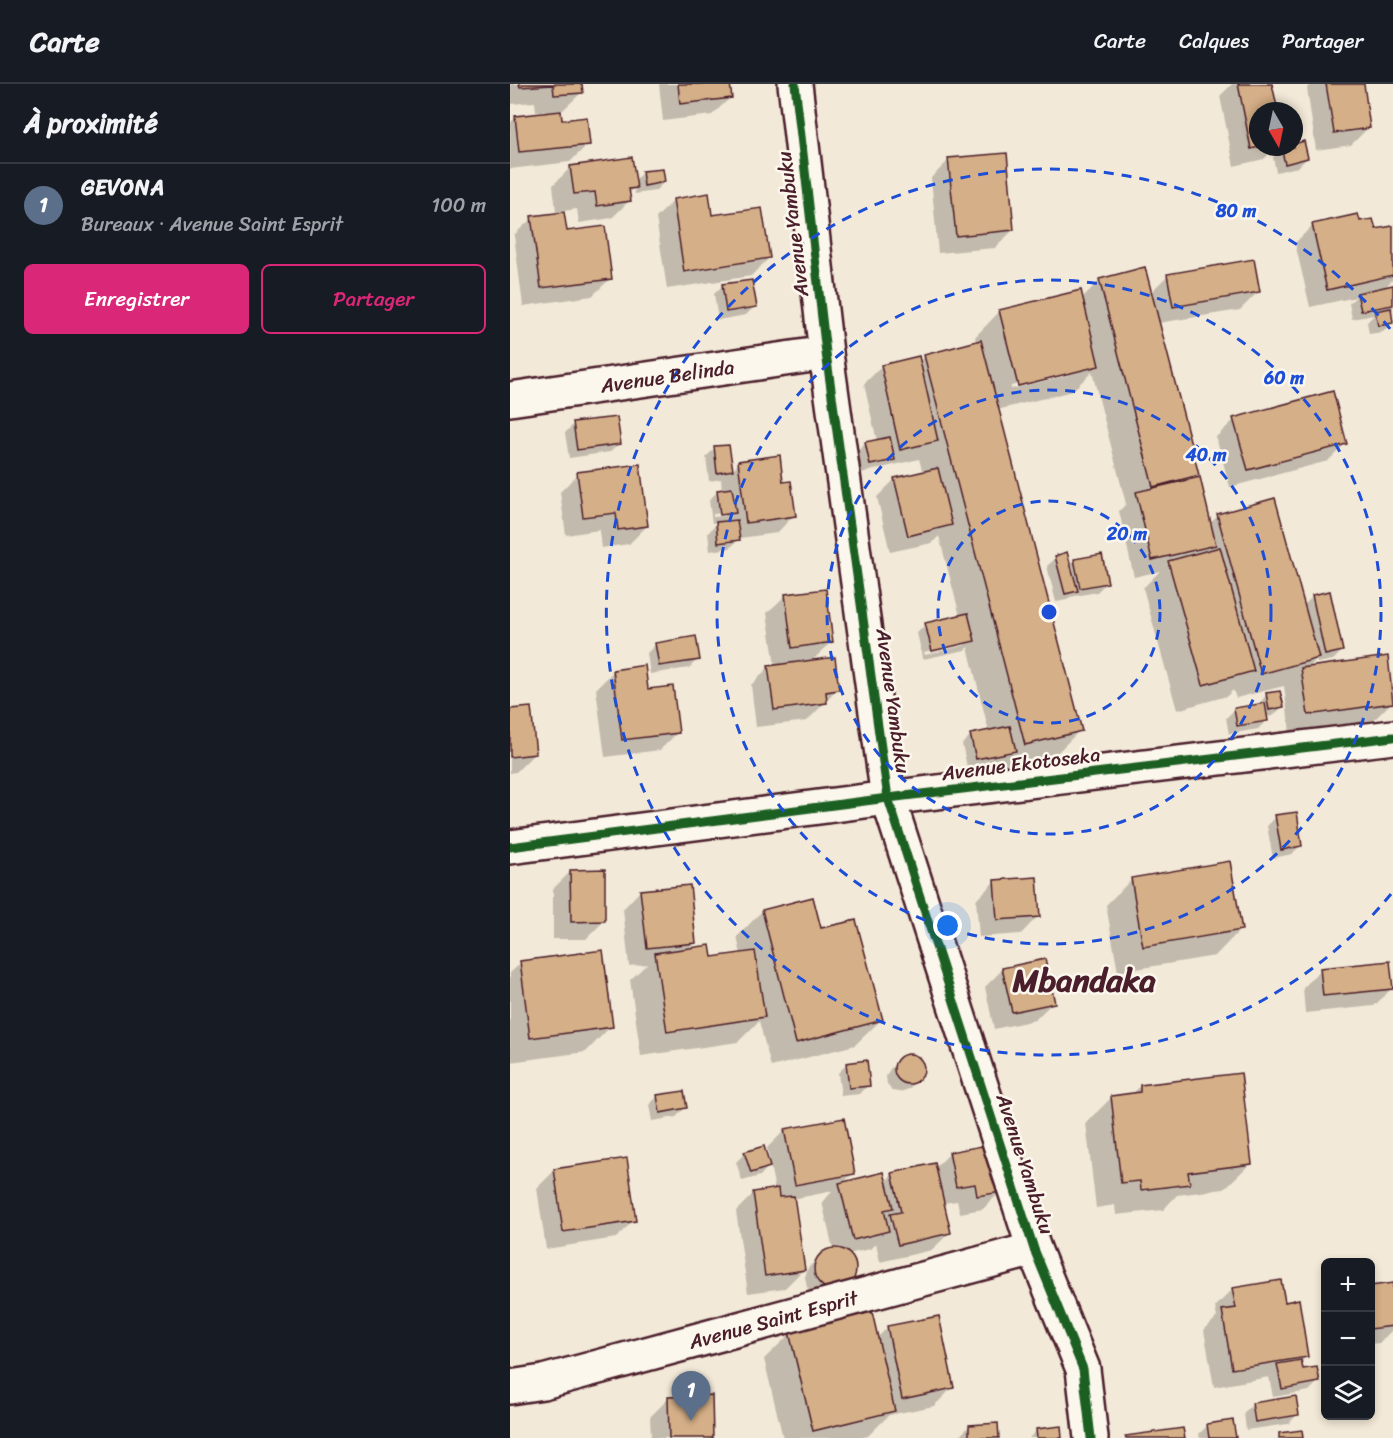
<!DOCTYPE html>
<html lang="fr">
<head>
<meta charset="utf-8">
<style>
  :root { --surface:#171b24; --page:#242831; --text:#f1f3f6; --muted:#9ea1a6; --line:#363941; --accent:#db2777 }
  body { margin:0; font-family:Sriracha,sans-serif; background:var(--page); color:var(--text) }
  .controls { position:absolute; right:18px; bottom:18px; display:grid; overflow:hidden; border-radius:9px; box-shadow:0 3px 9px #0003 }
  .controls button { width:54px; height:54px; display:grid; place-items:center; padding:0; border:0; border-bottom:2px solid var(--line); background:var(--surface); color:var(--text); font:30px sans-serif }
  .compass { position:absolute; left:739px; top:18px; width:54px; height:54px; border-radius:50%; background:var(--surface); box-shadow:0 3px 9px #0003; rotate:171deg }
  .you { position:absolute; left:438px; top:842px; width:21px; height:21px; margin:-15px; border:4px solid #fff; border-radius:50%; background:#1a73e8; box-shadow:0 0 0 9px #1a73e833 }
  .badge { display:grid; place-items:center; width:39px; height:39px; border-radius:50%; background:var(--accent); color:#fff; font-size:20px; font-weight:700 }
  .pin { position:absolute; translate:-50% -50px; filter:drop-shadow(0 2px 3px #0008) }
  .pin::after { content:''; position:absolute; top:32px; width:21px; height:18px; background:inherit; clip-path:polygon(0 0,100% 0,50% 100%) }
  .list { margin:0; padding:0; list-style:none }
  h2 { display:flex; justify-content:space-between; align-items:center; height:78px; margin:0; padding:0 24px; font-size:26px }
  h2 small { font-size:20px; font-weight:400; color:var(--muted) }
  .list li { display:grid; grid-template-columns:39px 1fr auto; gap:18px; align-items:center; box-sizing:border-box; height:84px; padding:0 24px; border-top:2px solid var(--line) }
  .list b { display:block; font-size:22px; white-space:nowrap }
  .list p { margin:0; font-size:20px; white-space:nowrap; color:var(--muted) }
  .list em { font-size:20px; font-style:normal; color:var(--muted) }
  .actions { display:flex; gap:12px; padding:18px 24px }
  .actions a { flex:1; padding:14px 0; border:2px solid var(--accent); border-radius:9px; text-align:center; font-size:21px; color:var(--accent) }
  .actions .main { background:var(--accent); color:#fff }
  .icon { flex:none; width:33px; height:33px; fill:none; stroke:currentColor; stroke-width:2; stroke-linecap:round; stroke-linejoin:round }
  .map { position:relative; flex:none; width:883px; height:1354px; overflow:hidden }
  header { display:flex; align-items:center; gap:36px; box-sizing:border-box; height:84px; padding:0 30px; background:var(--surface); border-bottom:2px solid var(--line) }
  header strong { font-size:28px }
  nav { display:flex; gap:33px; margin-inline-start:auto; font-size:21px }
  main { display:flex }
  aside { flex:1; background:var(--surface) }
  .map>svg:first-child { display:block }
  .shadow { fill:#0003; fill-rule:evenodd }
  .building { fill:#d5af87; stroke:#4a1f2b; stroke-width:1.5 }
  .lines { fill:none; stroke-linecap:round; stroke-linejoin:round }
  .street-casing { stroke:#4a1f2b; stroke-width:38 }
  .street { stroke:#fbf7ec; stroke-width:33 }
  .cycleway-casing { stroke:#fbf7ec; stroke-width:13 }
  .cycleway { stroke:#1b5e20; stroke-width:9 }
  .ring { fill:none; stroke:#1d4ed8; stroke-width:3; stroke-dasharray:10 8 }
  .labels { text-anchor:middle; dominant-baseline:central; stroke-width:5; stroke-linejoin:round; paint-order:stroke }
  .street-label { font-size:20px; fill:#4a1f2b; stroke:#fbf7ec }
  .town-label { font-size:32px; font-weight:bold; fill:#4a1f2b; stroke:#fbf7ec }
  .centre { fill:#1d4ed8; stroke:#fbf7ec; stroke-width:3 }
  .ring-label { font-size:18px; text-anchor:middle; font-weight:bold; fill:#1d4ed8; stroke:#fbf7ec; stroke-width:5; stroke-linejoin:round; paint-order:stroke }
</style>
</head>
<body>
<header>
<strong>Carte</strong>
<nav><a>Carte</a><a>Calques</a><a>Partager</a></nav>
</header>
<main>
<aside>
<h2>À proximité<small></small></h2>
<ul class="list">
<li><span class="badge" style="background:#5c6f8a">1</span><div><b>GEVONA</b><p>Bureaux · Avenue Saint Esprit</p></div><em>100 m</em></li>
</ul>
<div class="actions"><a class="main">Enregistrer</a><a>Partager</a></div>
</aside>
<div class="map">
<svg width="883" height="1354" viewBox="0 0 883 1354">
  <rect width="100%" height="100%" fill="#f3e9d8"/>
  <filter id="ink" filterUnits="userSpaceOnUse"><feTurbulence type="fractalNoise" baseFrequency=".0167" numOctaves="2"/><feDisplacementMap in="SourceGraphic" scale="12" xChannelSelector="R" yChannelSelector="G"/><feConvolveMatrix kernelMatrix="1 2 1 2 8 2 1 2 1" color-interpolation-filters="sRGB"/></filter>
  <g filter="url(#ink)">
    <!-- shadow -->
    <path class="shadow" d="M0 0H71V9L53 26 50 27 51 38 78 60 60 78 0 85V39L6 33 35 30V27L26 28 25 18 0 20Z
      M149 0H219L220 14 202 31 153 37Z
      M722 0H761L766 27H748V63H766L754 75 724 82 710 12Z
      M801 0H852L859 43 841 61 806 66 797 4Z
      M784 61 797 74 788 83 766 88 763 73 772 64 784 63Z
      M439 76 503 146 485 164 428 169 421 94Z
      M61 83 124 97 132 89 152 86 154 98 145 107 125 110 124 104 119 110 120 116 102 134 69 139 67 125 46 128 43 101Z
      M164 116 201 133 259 174 241 192 157 205 146 134Z
      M22 134 55 149 100 195 82 212 13 222 4 151Z
      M849 139 865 147 883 143V195L873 205 883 203V226L880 228 882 239 873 248 859 250 857 238 864 231 842 235 839 219 846 213 800 223 785 159 803 141Z
      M658 191 748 208 730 226 648 239 687 391 681 396 699 440 708 432 793 522 803 512 832 567 823 576 807 579 806 576 797 585 882 618 864 636 780 648 774 602 726 614 723 606 717 612 667 626 633 504 650 487 624 493 609 427 616 420 582 288 562 307 487 326 570 646 544 672 489 686 487 677 457 683 452 660 461 651 479 648 458 563 455 566 413 575 407 549 416 540 450 532 429 452 422 459 380 468 367 413 385 395 413 389 409 375 351 389 347 368 356 359 367 357 354 300 372 282 409 278 415 272 466 259 465 253 490 227 571 215 590 196 640 209ZM559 288V291L501 305V302ZM455 558V561L415 571 414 568Z
      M213 201 245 222 236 231 208 236 204 210Z
      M724 336 836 359 818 377 720 403 706 353Z
      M64 340 109 359 100 368 59 374 55 349Z
      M205 364 222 386 229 379 272 400 284 431 267 449 230 454 220 464 200 467 198 449 208 438 202 439 199 416 208 407H212L211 395 199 397 196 373ZM215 429V432L203 433V430Z
      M68 390 137 442 119 460 91 464 89 446 56 451 50 408Z
      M546 474 559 482 565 476 596 499 587 508 560 513 557 516 546 518 537 482Z
      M275 512 321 558 301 578 328 605 297 637 246 643 241 601 259 583 265 582 257 529Z
      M146 560 188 575 179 584 140 590 137 569Z
      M104 587 137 607 168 648 150 666 95 673 86 605Z
      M756 611 772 623 763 632 756 633 757 636 748 645 719 650 716 634 725 625 748 622Z
      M0 627 24 670 6 688 0 689Z
      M766 733 791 761 782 770 763 774 757 742Z
      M60 788 94 837 76 855H43V805Z
      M622 795 730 846 705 872 608 888 596 821Z
      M484 798 528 832 511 850 469 853 466 816Z
      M130 807 185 859 177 866 200 874 231 870 227 853 252 827 310 846 371 936 345 961 261 983 249 937 228 958 131 972 120 896 137 880 119 882 113 825Z
      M11 879 101 942 76 968 0 978V889Z
      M493 885 543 918 525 936 484 945 475 903Z
      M811 886 882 904 864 922 795 929 793 904Z
      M398 972 406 973 412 980 413 988 399 1005 390 1008 382 1007 377 1000 376 992 380 985 390 975Z
      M337 980 358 1001 350 1010 331 1012 328 989Z
      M630 1002 740 1080 714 1105 667 1111 653 1126 606 1131 605 1121 586 1124 576 1039 602 1013 622 1011Z
      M148 1012 175 1024 166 1033 142 1037 139 1021Z
      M275 1046 343 1089 332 1100 375 1098 383 1090 425 1084 439 1070 491 1107 473 1125 450 1129 447 1117 433 1119 440 1148 422 1166 370 1178 366 1159 360 1165 338 1170 343 1176 345 1186 342 1196 333 1206 304 1212 297 1204 295 1193 298 1184 308 1174 316 1167 323 1165 312 1118 323 1107 283 1115 293 1186 275 1204 238 1209 226 1127 244 1109 265 1106 260 1081 250 1092 232 1097 226 1078 235 1069 260 1080 257 1064Z
      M45 1086 124 1136 106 1154 36 1165 27 1104Z
      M860 1203 883 1209V1245L869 1259 860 1260Z
      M723 1205 773 1219 797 1272 790 1279 792 1287 808 1298 799 1307 763 1313 759 1293 704 1303 694 1246 707 1233 705 1223Z
      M378 1243 442 1304 424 1322 379 1331 358 1352 350 1354H273L254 1275 280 1250 366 1255Z
      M158 1315 202 1354H141L140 1333Z
      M743 1320 787 1331 778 1340 736 1346 734 1329Z
      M698 1341 724 1354H690L689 1350Z
      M459 1342 488 1354H448Z
      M527 1346 551 1354H519Z"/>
    <!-- building -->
    <path class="building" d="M9 0H72L73 9 44 11 43 1 10 3Z
      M168 0H220L222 14 170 20Z
      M728 0H762L768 27H748L749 63 741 65Z
      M816 0H854L860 44 824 49Z
      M51 27 52 36 77 33 80 61 9 68 5 32Z
      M794 57 798 74 775 80 771 63H784V60Z
      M497 69 504 146 446 152 438 74Z
      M122 73 127 104 119 105 121 117 87 122 85 108 64 110 60 82Z
      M153 85 155 98 134 102 132 87Z
      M199 109 202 131 252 124 260 174 174 188 163 115Z
      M54 128 57 147 95 142 102 195 31 204 21 132Z
      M848 130 850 137 863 135 866 145 883 142V191L817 206 802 140Z
      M744 175 750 208 663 223 657 190Z
      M635 183 689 391 643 403 589 195Z
      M242 196 247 223 216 228 212 200Z
      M883 201V221L851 227 847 209Z
      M571 206 589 282 508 302 489 226Z
      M881 224 883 239 868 242 865 227Z
      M471 256 572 647 515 661 414 271Z
      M409 272 428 357 390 366 371 281Z
      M823 307 837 360 738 386 723 334Z
      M107 333 111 360 67 366 63 338Z
      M380 353 385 376 360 381 355 358Z
      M219 361 223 386 207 389 204 362Z
      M270 371 273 398 281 397 286 432 236 439 228 377Z
      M130 380 138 442 108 446 106 429 73 433 67 388Z
      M428 384 442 441 398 452 384 394Z
      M690 393 706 461 642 476 626 408Z
      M222 404 226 429 210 431 207 406Z
      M765 414 809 574 751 590 707 430Z
      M227 436 230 456 208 459 206 438Z
      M710 463 744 587 693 601 658 477Z
      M557 468 568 507 555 510 545 472Z
      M592 470 598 499 570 504 564 475Z
      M316 505 323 558 282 564 275 510Z
      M820 507 833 567 815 571 802 511Z
      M458 529 465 557 422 567 415 539Z
      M186 552 190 576 149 582 145 559Z
      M878 572 883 619 798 631 791 584Z
      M325 573 329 606 316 608 317 619 264 626 258 582Z
      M135 581 138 605 163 602 169 649 112 656 103 586Z
      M770 607 774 623 759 626 756 609Z
      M755 619 758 637 727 642 724 624Z
      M21 623 26 670 0 673V625Z
      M500 642 506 667 466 675 460 650Z
      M787 728 792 762 771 766 765 731Z
      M720 777 732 846 633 863 621 794Z
      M95 785V837L61 838 60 786Z
      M527 793 530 833 487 836 484 796Z
      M180 801 186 859 137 864 130 806Z
      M303 813 311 844 346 836 373 936 286 959 252 826Z
      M200 861 202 873 245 867 255 933 157 948 145 869Z
      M93 866 103 943 20 954 10 877Z
      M535 875 545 919 502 928 492 884Z
      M880 877 883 905 813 912 810 884Z
      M384 985a15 15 0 1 1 30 0a15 15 0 1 1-30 0Z
      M357 976 360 1002 339 1004 336 979Z
      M731 989 742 1080 678 1088 680 1100 631 1106 630 1097 611 1099 601 1012 630 1008V1001Z
      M174 1007 177 1024 150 1029 147 1011Z
      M334 1034 345 1090 285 1101 274 1045Z
      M483 1060 492 1108 467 1112 465 1100 446 1103 439 1068Z
      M254 1062 260 1083 241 1089 234 1068Z
      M117 1074 126 1137 53 1148 44 1085Z
      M425 1079 441 1149 388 1161 380 1130 391 1128 382 1089Z
      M374 1088 383 1124 374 1126 379 1147 343 1156 329 1099Z
      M268 1104 269 1113 284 1112 295 1186 255 1192 243 1108Z
      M304 1185a21 21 0 1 1 42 0a21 21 0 1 1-42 0Z
      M771 1196 775 1218 789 1215 798 1273 722 1285 712 1226 726 1224 722 1204Z
      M883 1199V1242L860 1245V1202Z
      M362 1228 385 1327 303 1347 279 1248Z
      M429 1232 444 1304 392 1315 377 1242Z
      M791 1276 793 1285 807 1283 810 1298 772 1305 767 1280Z
      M202 1311 203 1354H159L158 1313Z
      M786 1312 789 1331 745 1338 742 1319Z
      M723 1336 726 1354H699L697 1340Z
      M488 1339 489 1354H459V1341Z
      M551 1342 552 1354H527L526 1345Z
      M673 1344 675 1354H616L615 1352Z
      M792 1346 793 1354H769V1349Z"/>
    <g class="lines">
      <!-- street casing -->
      <g class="street-casing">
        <g id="street">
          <path d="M285 0 316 269 378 714 524 1165 573 1285 581 1354"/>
          <path id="s1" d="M0 315 316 269"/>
          <path d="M0 763 378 714 883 653"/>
          <path id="s2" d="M0 1303 33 1298 524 1165"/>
        </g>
      </g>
      <!-- street -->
      <use href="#street" class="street"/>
      <!-- cycleway casing -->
      <g class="cycleway-casing">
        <path id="cycleway" d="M285 0 316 269 378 714 524 1165 573 1285 581 1354
          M0 763 378 714 883 653"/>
      </g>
      <!-- cycleway -->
      <use href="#cycleway" class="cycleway"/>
    </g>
  </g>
  <!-- distance rings -->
  <g class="ring">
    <circle cx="539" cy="528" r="111"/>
    <circle cx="539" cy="528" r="222"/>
    <circle cx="539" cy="528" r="332"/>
    <path d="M881 810A443 443 0 1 1 881 246"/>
  </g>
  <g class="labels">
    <!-- street labels -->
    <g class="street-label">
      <text transform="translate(283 140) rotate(-97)">Avenue Yambuku</text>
      <text stroke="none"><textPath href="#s1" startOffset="159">Avenue Belinda</textPath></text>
      <text transform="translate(383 617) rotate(82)">Avenue Yambuku</text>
      <text transform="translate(511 680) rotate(-7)">Avenue Ekotoseka</text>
      <text transform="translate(515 1080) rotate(72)">Avenue Yambuku</text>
      <text stroke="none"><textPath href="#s2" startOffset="272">Avenue Saint Esprit</textPath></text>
    </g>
    <!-- town labels -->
    <g class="town-label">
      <text x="574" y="896">Mbandaka</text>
    </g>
  </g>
  <circle cx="539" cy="528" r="9" class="centre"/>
  <g class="ring-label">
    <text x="726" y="133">80 m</text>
    <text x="774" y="300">60 m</text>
    <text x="696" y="377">40 m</text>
    <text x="617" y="456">20 m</text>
  </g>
</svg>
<div class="controls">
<button>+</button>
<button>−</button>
<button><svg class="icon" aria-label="layers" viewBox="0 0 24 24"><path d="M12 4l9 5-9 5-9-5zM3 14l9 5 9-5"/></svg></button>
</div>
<svg class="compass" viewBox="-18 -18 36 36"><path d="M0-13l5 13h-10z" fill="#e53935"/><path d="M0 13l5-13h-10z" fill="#9ea1a6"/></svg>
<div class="you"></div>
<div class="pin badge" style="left:181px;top:1337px;background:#5c6f8a">1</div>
</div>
</main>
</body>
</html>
